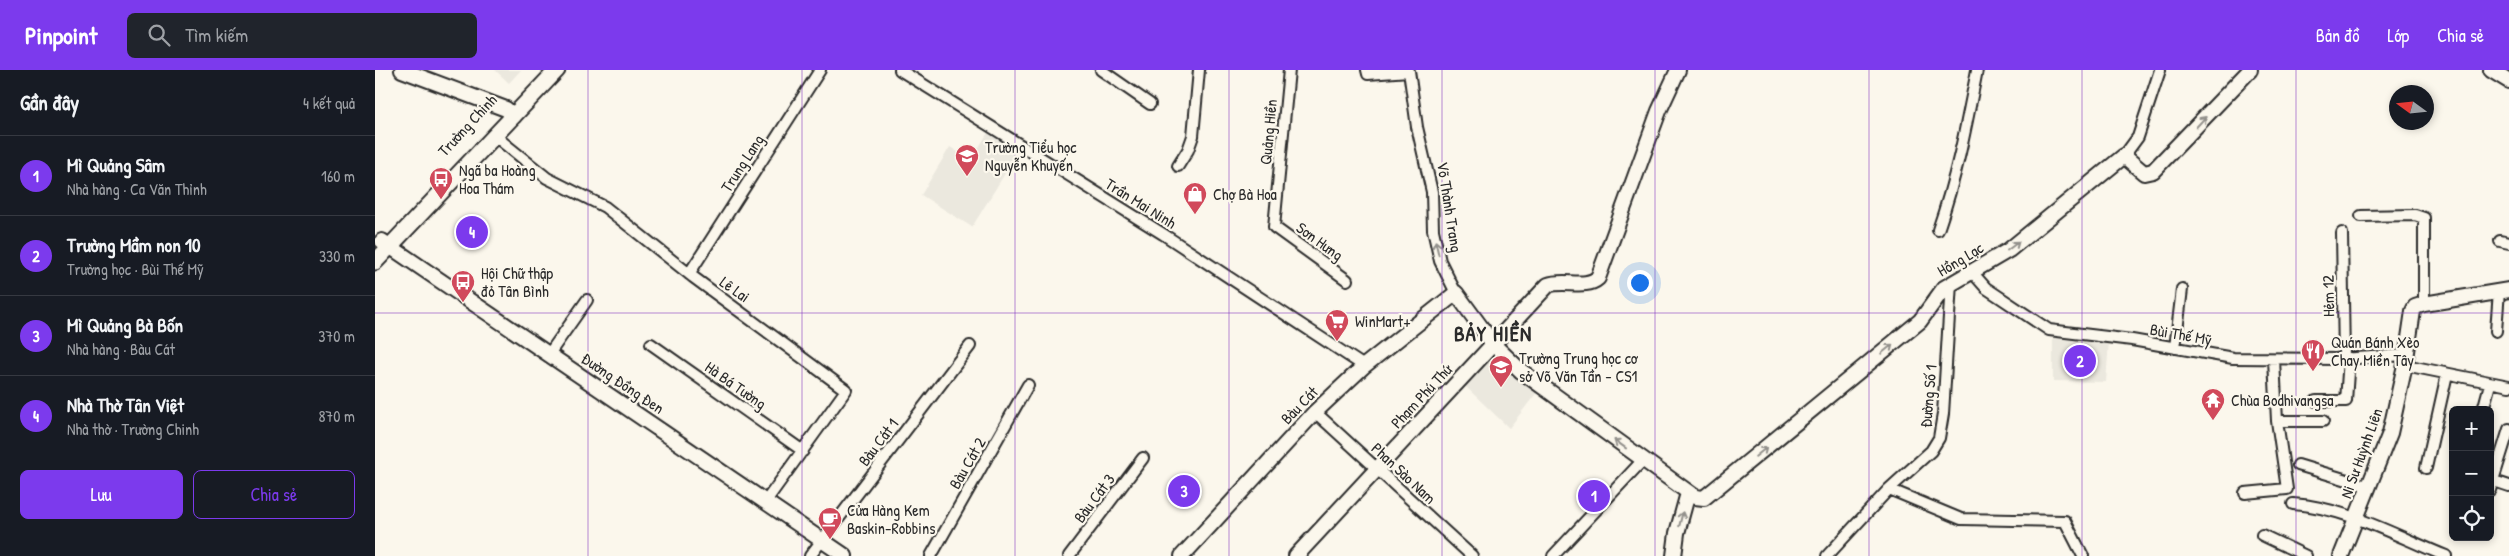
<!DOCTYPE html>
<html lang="vi">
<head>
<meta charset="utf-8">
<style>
  :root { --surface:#171b24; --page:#20242c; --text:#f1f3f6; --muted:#9ea1a6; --line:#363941; --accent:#7c3aed }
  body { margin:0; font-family:"Patrick Hand",sans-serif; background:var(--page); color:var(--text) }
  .controls { position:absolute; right:15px; bottom:15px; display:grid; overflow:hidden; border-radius:8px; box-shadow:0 2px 8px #0003 }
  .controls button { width:45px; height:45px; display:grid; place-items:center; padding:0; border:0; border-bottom:1px solid var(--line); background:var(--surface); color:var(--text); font:25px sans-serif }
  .compass { position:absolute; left:2014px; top:15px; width:45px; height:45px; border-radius:50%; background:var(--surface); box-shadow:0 2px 8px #0003; rotate:285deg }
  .you { position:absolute; left:1264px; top:212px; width:18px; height:18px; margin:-12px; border:4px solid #fff; border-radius:50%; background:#1a73e8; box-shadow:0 0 0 8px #1a73e833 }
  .badge { display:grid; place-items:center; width:32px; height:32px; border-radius:50%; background:var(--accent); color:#fff; font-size:16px; font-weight:700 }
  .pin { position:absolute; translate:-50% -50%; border:2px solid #fff; box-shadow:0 1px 5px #0006 }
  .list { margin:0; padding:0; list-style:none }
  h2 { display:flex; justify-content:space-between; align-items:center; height:65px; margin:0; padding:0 20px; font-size:21px }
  h2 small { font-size:16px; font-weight:400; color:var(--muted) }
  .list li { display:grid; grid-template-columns:32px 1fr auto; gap:15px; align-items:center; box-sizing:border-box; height:80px; padding:0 20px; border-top:1px solid var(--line) }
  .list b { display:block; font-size:19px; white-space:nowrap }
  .list p { margin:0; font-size:16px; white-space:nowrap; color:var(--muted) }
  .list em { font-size:16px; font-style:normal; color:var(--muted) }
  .actions { display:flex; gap:10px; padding:15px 20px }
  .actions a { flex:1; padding:11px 0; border:1px solid var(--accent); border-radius:8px; text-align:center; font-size:18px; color:var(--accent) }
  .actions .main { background:var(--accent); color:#fff }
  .icon { flex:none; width:28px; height:28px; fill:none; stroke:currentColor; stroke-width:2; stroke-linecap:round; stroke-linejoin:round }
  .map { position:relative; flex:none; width:2134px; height:486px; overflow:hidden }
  header { display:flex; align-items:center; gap:30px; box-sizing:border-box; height:70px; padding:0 25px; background:var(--accent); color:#fff }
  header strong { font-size:24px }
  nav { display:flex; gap:28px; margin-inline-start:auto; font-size:18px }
  .search { width:350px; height:45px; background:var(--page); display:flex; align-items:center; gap:12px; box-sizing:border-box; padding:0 18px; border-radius:8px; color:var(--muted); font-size:19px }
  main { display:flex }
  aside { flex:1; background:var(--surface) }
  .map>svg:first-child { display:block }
  .built { fill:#ebe8de }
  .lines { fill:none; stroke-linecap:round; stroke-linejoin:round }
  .street-casing { stroke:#2b2b2b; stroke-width:14 }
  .secondary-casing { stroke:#2b2b2b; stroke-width:18 }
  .primary-casing { stroke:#2b2b2b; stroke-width:19 }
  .street { stroke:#fbf7ec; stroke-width:10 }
  .secondary { stroke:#fbf7ec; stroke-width:14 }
  .primary { stroke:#fbf7ec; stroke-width:15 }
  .oneway { stroke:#93918c }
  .grid { fill:none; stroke:#7b2cbf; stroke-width:1; stroke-opacity:0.55 }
  .labels { text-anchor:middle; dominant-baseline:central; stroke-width:4.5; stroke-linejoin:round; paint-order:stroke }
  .street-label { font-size:16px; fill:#2b2b2b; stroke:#fbf7ec }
  .poi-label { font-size:16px; fill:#2b2b2b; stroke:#fbf7ec; text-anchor:start }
  .district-label { font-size:21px; font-weight:bold; letter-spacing:1px; fill:#2b2b2b; stroke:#fbf7ec }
</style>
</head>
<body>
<header>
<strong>Pinpoint</strong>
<div class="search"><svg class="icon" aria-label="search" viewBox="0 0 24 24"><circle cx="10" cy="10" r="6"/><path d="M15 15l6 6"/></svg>Tìm kiếm</div>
<nav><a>Bản đồ</a><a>Lớp</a><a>Chia sẻ</a></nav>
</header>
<main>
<aside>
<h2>Gần đây<small>4 kết quả</small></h2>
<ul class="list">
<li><span class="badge">1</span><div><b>Mì Quảng Sâm</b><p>Nhà hàng · Ca Văn Thỉnh</p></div><em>160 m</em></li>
<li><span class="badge">2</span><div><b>Trường Mầm non 10</b><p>Trường học · Bùi Thế Mỹ</p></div><em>330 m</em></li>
<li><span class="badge">3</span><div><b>Mì Quảng Bà Bốn</b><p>Nhà hàng · Bàu Cát</p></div><em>370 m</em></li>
<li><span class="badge">4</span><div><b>Nhà Thờ Tân Việt</b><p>Nhà thờ · Trường Chinh</p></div><em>870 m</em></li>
</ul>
<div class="actions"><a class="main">Lưu</a><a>Chia sẻ</a></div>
</aside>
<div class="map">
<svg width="2134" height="486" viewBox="0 0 2134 486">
  <rect width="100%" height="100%" fill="#fbf7ec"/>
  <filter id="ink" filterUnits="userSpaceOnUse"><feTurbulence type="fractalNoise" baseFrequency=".02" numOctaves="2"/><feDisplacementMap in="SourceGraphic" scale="10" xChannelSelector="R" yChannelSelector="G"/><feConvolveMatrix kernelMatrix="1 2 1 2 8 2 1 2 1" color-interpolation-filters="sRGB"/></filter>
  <g filter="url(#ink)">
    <!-- built -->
    <path class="built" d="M120 0H146L134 13Z
      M614 61 645 79 597 157 546 125 575 77 596 90Z
      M1678 264 1734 271 1731 312 1678 311Z
      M1119 283 1163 321 1134 358 1089 315Z"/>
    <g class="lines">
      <!-- street casing -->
      <g class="street-casing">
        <path id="street" d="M525 0 788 164 989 296
          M726 0 775 34
          M914 0 899 157 972 210
          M992 0 993 4 1034 1 1042 57 1057 122 1058 160 1065 191 1081 223
          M120 66 172 108 230 137 318 207 471 320 391 431
          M1749 86 1763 67 1785 0
          M803 96 813 80 818 66 824 0
          M1986 146 2040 145 2049 148V234
          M1563 160C1582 105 1591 57 1602 0
          M1967 163 1969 288
          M2125 171 2134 173
          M1597 202 1611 218 1674 260 1757 270 1858 288 1964 289 2031 285
          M314 204 445 0
          M2121 261 2124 221
          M276 274 428 381
          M1800 278 1807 219
          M174 284 212 230
          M2030 295 2134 316
          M1941 331H1971L1974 288
          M2108 340 2115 314
          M940 342 1097 486
          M1902 351H1948
          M1923 395 1992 416
          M2051 398 2072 304
          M2119 411 2134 416
          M1514 419 1586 449 1690 451 1708 486
          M2115 420 2134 359
          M1870 423 1912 419 1902 351 1899 289
          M1918 434C1973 438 2021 466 2071 486
          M1887 465 1931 486
          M435 486 595 276
          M556 486 653 315
          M694 486 768 388
          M1178 486 1268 390
          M1452 486 1514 419 1556 381 1564 368 1568 344 1576 213"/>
      </g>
      <!-- secondary casing -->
      <g class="secondary-casing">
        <path id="secondary" d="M27 0 131 39 139 46
          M2116 0 2134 11
          M7 171 470 486
          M807 486 940 342 989 296 1081 223 1119 275 1146 301 1320 427 1329 428 1545 251 1569 218 1634 180 1749 86 1769 103 1778 101 1875 0
          M921 486 1173 215C1188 209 1211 219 1223 208L1284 41 1303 0
          M1299 486 1302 463 1313 423
          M1966 486 2015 363 2030 295 2038 241 2040 237 2049 234 2134 220"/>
      </g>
      <!-- primary casing -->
      <g class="primary-casing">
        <path id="primary" d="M0 192 182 0"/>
      </g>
      <!-- street -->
      <use href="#street" class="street"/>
      <!-- secondary -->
      <use href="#secondary" class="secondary"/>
      <!-- primary -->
      <use href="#primary" class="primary"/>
    </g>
    <!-- one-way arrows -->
    <defs><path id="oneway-shaft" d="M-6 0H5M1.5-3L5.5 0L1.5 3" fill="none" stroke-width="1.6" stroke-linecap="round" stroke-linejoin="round" transform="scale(1.25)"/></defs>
    <g class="oneway">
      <use href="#oneway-shaft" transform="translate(1826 52) rotate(-47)"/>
      <use href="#oneway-shaft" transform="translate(1638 176) rotate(-37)"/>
      <use href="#oneway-shaft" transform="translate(1062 178) rotate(-103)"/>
      <use href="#oneway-shaft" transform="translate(1512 279) rotate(-39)"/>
      <use href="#oneway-shaft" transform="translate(1245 374) rotate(-144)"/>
      <use href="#oneway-shaft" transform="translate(1386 382) rotate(-39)"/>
      <use href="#oneway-shaft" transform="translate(1306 449) rotate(-76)"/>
    </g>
  </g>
  <!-- grid -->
  <path class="grid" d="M213 0V486M427 0V486M640 0V486M854 0V486M1067 0V486M1280 0V486M1494 0V486M1707 0V486M1921 0V486M0 243H2134"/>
  <!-- icons -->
  <defs>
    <g id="school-pin" transform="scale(1.25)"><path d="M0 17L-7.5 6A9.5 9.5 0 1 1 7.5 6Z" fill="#d1495b" stroke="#fbf7ec"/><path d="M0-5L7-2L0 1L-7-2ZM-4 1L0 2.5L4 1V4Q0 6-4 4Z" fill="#fff"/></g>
    <g id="bus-pin" transform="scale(1.25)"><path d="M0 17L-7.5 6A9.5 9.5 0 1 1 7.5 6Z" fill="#d1495b" stroke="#fbf7ec"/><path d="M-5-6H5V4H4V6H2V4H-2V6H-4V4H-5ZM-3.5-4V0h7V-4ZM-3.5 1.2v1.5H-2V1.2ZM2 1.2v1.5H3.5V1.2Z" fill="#fff"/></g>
    <g id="shop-pin" transform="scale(1.25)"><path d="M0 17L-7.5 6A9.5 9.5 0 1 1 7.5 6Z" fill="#d1495b" stroke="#fbf7ec"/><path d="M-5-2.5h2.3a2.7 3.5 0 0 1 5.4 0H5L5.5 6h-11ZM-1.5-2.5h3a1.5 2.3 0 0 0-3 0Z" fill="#fff"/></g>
    <g id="supermarket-pin" transform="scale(1.25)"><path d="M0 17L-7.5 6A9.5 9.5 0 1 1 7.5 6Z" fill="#d1495b" stroke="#fbf7ec"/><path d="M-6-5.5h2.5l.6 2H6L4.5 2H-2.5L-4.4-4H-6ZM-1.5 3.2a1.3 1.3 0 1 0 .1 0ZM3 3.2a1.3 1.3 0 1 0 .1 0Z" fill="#fff"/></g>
    <g id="restaurant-pin" transform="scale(1.25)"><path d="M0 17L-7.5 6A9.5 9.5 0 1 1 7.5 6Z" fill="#d1495b" stroke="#fbf7ec"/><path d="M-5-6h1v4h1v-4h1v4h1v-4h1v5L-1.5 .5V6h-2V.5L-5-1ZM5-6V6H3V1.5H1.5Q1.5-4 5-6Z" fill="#fff"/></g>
    <g id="temple-pin" transform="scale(1.25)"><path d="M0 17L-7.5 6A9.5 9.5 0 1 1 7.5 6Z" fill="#d1495b" stroke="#fbf7ec"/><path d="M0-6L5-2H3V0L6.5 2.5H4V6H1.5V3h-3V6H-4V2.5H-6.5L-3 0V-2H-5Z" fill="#fff"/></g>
    <g id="cafe-pin" transform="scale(1.25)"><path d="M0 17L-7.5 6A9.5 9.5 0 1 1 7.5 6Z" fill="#d1495b" stroke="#fbf7ec"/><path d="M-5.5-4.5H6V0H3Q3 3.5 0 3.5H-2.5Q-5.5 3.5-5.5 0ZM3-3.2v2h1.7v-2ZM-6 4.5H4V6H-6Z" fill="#fff"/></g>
  </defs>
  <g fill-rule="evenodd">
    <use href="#school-pin" x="592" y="86"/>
    <use href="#bus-pin" x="66" y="109"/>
    <use href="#shop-pin" x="820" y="124"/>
    <use href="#bus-pin" x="88" y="212"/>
    <use href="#supermarket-pin" x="962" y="251"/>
    <use href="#restaurant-pin" x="1938" y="281"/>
    <use href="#school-pin" x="1126" y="297"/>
    <use href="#temple-pin" x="1838" y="330"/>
    <use href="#cafe-pin" x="455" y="449"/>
  </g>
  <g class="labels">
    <!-- street labels -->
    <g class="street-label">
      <text transform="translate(92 55) rotate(-47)">Trường Chinh</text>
      <text transform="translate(893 62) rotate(-85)">Quảng Hiền</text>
      <text transform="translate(367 93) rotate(-57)">Trung Lang</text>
      <text transform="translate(766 133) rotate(32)">Trần Mai Ninh</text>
      <text transform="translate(1075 137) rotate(81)">Võ Thành Trang</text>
      <text transform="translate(945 171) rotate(36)">Sơn Hưng</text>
      <text transform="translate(1585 189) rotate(-31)">Hồng Lạc</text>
      <text transform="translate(360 219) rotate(35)">Lê Lai</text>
      <text transform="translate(1953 226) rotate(-91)">Hẻm 12</text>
      <text transform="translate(1806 264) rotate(10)">Bùi Thế Mỹ</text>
      <text transform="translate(248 313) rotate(34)">Đường Đồng Đen</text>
      <text transform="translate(361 315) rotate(35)">Hà Bá Tường</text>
      <text transform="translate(1046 326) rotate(-47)">Phạm Phú Thứ</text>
      <text transform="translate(1553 326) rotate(-85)">Đường Số 1</text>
      <text transform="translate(924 335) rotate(-46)">Bàu Cát</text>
      <text transform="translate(503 372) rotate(-53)">Bàu Cát 1</text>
      <text transform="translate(1986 383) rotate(-70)">Ni Sư Huỳnh Liên</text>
      <text transform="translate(592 393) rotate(-60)">Bàu Cát 2</text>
      <text transform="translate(1029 403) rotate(43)">Phan Sào Nam</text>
      <text transform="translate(719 428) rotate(-53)">Bàu Cát 3</text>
    </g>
    <!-- poi labels -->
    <g class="poi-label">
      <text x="610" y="77">Trường Tiểu học<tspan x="610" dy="18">Nguyễn Khuyến</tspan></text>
      <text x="84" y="100">Ngã ba Hoàng<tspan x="84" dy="18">Hoa Thám</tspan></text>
      <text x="838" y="124">Chợ Bà Hoa</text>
      <text x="106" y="203">Hội Chữ thập<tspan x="106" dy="18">đỏ Tân Bình</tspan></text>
      <text x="980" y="251">WinMart+</text>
      <text x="1956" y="272">Quán Bánh Xèo<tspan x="1956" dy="18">Chay Miền Tây</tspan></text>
      <text x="1144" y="288">Trường Trung học cơ<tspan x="1144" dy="18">sở Võ Văn Tần - CS1</tspan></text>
      <text x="1856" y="330">Chùa Bodhivangsa</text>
      <text x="472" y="440">Cửa Hàng Kem<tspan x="472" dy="18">Baskin-Robbins</tspan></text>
    </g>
    <!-- district labels -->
    <g class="district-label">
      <text x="1118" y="263">BẢY HIỀN</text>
    </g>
  </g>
</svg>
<div class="controls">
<button>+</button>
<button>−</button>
<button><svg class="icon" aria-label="locate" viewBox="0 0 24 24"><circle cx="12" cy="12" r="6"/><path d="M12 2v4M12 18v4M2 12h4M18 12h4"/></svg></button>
</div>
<svg class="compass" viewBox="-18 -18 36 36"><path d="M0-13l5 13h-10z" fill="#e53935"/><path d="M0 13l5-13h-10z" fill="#9ea1a6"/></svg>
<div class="you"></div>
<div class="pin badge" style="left:1219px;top:426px">1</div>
<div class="pin badge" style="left:1705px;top:291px">2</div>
<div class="pin badge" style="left:809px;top:421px">3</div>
<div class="pin badge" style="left:97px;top:162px">4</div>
</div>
</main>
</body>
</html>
